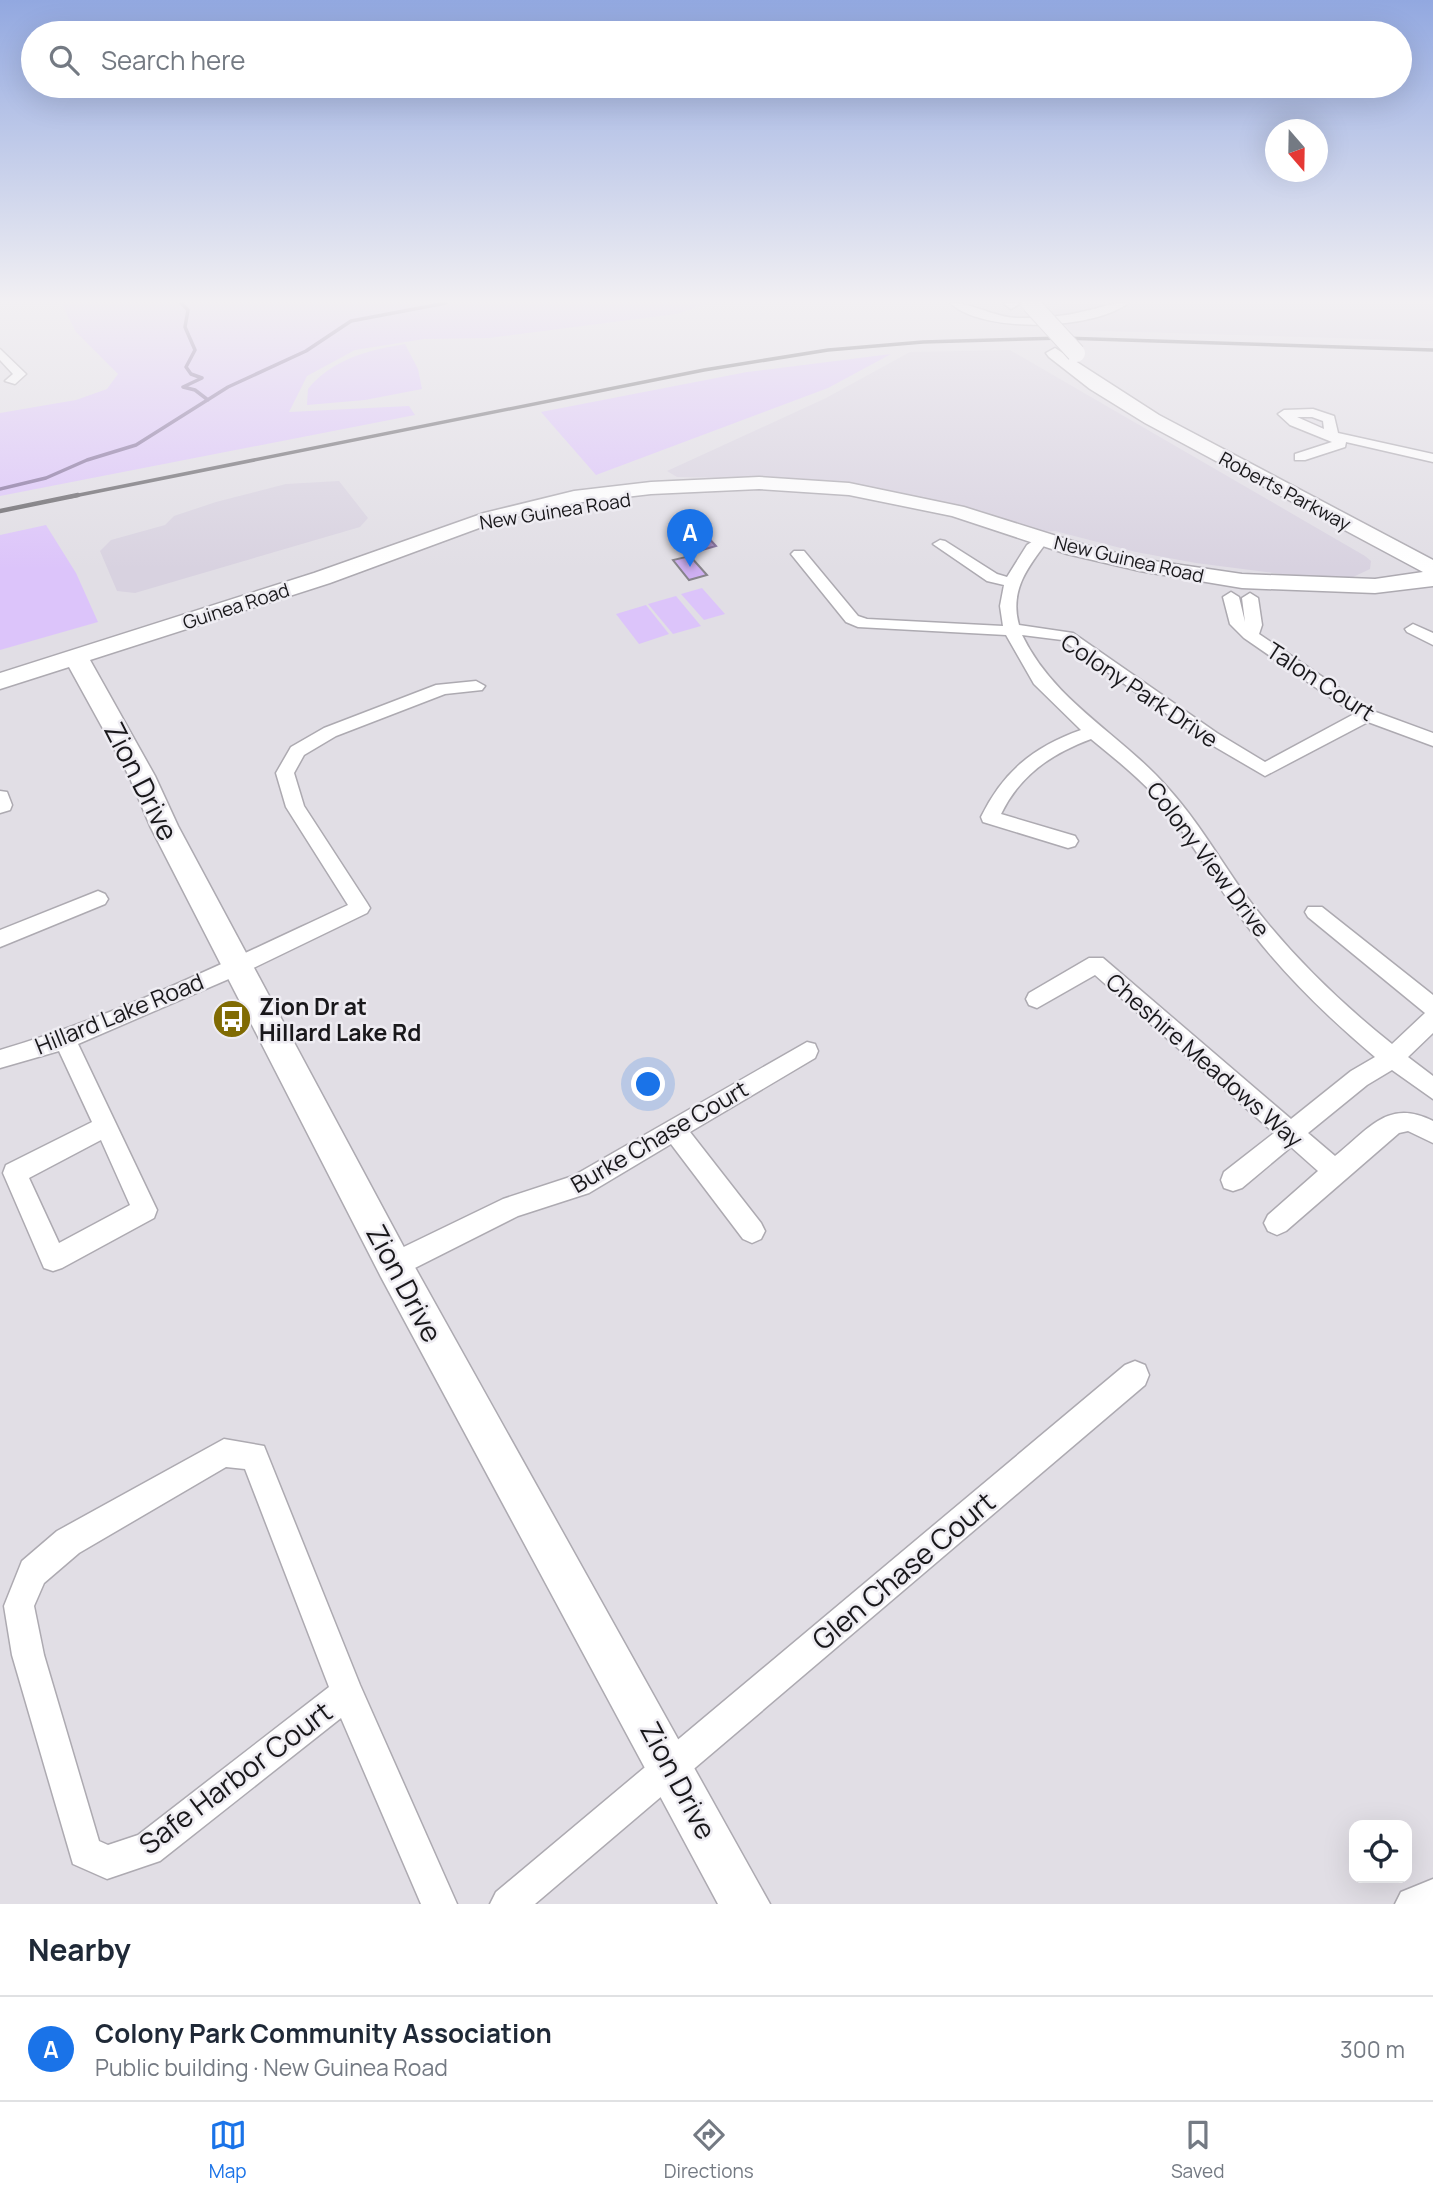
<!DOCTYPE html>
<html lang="en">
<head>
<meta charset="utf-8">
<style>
  :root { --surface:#fff; --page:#f2f2f3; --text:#1f2937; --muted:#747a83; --line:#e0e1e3; --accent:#1a73e8 }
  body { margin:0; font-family:Manrope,sans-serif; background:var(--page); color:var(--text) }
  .controls { position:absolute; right:21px; bottom:21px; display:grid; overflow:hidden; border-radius:14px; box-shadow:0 7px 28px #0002 }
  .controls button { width:63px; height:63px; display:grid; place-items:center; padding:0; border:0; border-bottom:2px solid var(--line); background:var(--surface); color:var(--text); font:35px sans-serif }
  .compass { position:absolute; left:1265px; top:119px; width:63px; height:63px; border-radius:50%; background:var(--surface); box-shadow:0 7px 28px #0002; rotate:160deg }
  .you { position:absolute; left:649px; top:1085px; width:24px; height:24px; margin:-18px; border:5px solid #fff; border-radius:50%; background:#1a73e8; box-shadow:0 0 0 10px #1a73e833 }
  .badge { display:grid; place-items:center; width:46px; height:46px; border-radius:50%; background:var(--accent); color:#fff; font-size:23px; font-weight:700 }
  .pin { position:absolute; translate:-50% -58px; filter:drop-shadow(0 2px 4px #0008) }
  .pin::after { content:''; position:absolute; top:37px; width:24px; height:21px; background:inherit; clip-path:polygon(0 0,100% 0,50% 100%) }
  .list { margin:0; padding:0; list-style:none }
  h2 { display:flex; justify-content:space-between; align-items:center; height:91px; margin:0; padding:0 28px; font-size:30px }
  h2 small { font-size:23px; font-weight:400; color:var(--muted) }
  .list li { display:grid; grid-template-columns:46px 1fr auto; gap:21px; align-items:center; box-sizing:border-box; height:105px; padding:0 28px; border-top:2px solid var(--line) }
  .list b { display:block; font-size:26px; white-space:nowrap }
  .list p { margin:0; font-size:23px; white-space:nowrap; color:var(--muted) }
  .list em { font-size:23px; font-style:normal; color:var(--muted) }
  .icon { flex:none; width:38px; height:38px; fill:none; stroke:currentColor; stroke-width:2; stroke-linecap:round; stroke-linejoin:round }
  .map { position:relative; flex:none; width:1433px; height:1904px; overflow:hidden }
  .search { position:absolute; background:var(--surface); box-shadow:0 7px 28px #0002; left:21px; right:21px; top:21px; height:77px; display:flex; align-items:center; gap:18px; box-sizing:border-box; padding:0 24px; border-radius:38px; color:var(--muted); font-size:26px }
  .sheet { height:196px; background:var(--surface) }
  nav { display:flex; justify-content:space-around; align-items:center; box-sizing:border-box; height:98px; border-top:2px solid var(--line); background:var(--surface); font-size:19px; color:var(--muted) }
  nav a { display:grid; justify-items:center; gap:4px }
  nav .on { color:var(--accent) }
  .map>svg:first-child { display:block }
  .built { fill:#d8d2e0 }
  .green { fill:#dcc4fa }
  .water { fill:#b295d5; stroke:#84709d; stroke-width:2 }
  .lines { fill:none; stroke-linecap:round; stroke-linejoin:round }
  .stream { stroke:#84709d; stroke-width:3.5 }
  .building { fill:#cfb0f2; stroke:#87848b; stroke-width:2 }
  .street-casing { stroke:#adaab1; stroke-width:3 }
  .secondary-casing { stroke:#adaab1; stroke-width:3 }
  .street { fill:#fff; fill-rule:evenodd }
  .secondary { fill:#fff; fill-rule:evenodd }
  .rail-far1 { stroke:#68666b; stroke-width:3.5 }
  .rail { stroke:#68666b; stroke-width:4.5 }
  .secondary-bridge-casing { stroke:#adaab1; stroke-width:20; stroke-linecap:butt }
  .secondary-bridge { stroke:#fff; stroke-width:18 }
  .labels { text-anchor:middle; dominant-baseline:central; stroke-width:5; stroke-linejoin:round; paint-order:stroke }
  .far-street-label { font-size:19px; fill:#19181b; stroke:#eeecf2 }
  .street-label { font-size:23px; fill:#19181b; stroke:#eeecf2 }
  .poi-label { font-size:23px; font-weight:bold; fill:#19181b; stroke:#eeecf2; text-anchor:start }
  .near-street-label { font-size:28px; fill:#19181b; stroke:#eeecf2 }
</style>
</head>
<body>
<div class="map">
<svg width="1433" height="1904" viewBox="0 0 1433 1904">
  <rect width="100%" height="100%" fill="#e1dee5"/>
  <!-- built -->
  <path class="built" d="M1063 303H1433V341L1070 330 1052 312Z
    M1010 350 1365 556 1371 561 1370 569 1351 578 1281 574 1196 563 1136 552 1055 531 1042 532 965 508 880 488 787 479 677 477 667 471 826 398 910 352Z
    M339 481 368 518 360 527 135 593 117 591 100 551 111 540 165 525 174 516 216 502 286 484Z"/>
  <!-- green -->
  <path class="green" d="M61 303H709L676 314 489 338 424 339 355 350 307 376 289 412 409 406 415 415 0 496V413L76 400 107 389 118 374 76 332Z
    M405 344 418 369 422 389 365 400 307 405 308 389C332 359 369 350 405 344Z
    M891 354 828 388 596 475 541 412 747 372Z
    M46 525 76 573 98 622 0 650V535Z
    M702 588 725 614 704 620 681 594Z
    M676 596 701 626 673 634 648 604Z
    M646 605 669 634 639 644 616 614Z"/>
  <!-- water -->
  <path class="water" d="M695 523 716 546 688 554 670 530Z"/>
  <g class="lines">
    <!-- stream -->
    <path class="stream" d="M181 303 188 310 185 327 195 350 186 367 191 374 202 378 183 387 195 390 208 400
      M0 489 46 478 87 460 136 445 228 387 306 351 351 321 446 303"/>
  </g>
  <!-- building -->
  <path class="building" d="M690 556 707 575 689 580 673 560Z"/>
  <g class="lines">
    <!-- street casing -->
    <g class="street-casing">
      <path id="street" d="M950 303C972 302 994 318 1019 318 1041 318 1063 317 1085 311 1100 308 1112 302 1128 303 1094 330 983 334 950 303Z
        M0 349 26 374 15 384 5 381 13 374 0 360Z
        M1284 410 1313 409 1334 416 1338 433 1433 454V462L1346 442 1345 447 1305 460H1295V454L1332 442 1290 425 1278 414ZM1297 417H1312L1323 421 1324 429Z
        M1042 535 1049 539C1029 566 1009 589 1019 625L1073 633 1217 733 1265 762 1354 714 1244 638 1230 624 1223 597 1231 592 1239 597 1245 622 1242 598 1250 593 1258 598 1262 625 1259 634 1373 711 1433 733V746L1368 722 1265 776 1205 741 1062 640 1022 635C1055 703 1120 733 1168 788 1198 821 1220 860 1246 896 1287 951 1338 1001 1392 1044L1425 1013 1308 917 1305 912 1308 907H1322L1433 995V1033L1408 1057 1433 1076V1099L1392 1070 1367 1085 1308 1133 1335 1156C1369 1129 1388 1098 1433 1121V1143L1408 1131 1399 1133 1286 1231 1277 1235 1268 1231 1264 1223 1268 1215 1318 1171 1291 1147 1242 1188 1233 1191 1224 1188 1221 1180 1224 1172 1274 1133 1095 975 1037 1008 1029 1005 1026 999 1029 993 1089 958H1103L1291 1119 1351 1071 1375 1057C1330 1019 1287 978 1251 931 1217 888 1191 838 1155 796 1136 775 1113 757 1091 739 1051 754 1020 775 1001 814L1075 836 1078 841 1075 846 1068 848 983 822 981 817C1003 772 1033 747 1081 730L1034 684 1006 635 858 627 846 622 791 554 794 551H804L858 616 867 619 1003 626 1000 606 1004 585 987 581 933 544 940 540 945 541 997 574 1007 577 1027 545Z
        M1413 624 1433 633V645L1407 632 1405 629Z
        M476 681 485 686 482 690 445 694 336 736 304 755 294 773 304 806 367 903 370 908 367 913 245 972 78 1044 157 1210 154 1218 62 1268 53 1271 44 1268 3 1173 6 1165 92 1122 59 1051 0 1068V1050C120 1015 234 958 348 905L286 807 276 773 291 747 324 728 436 685ZM101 1140 130 1205 59 1243 29 1178Z
        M0 791 7 792 12 805 10 810 0 813Z
        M98 891 105 894 108 899 105 904 0 947V930Z
        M807 1042 815 1044 818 1051 815 1058 690 1132 761 1223 765 1231 761 1239 752 1243 743 1239 671 1144 589 1193 518 1216 403 1274 394 1277 385 1274 381 1265 385 1256 503 1199 573 1176Z
        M1135 1361 1145 1365 1149 1375 1145 1385 535 1904H490L496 1892 1125 1365Z
        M224 1439 264 1446 360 1685 457 1904H421L341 1718 160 1861 107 1879 73 1864 12 1655 4 1606 22 1561 57 1531ZM226 1467 245 1469 329 1687 138 1835 108 1845 99 1841 44 1655 34 1606 44 1583 79 1553Z
        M1433 1879V1904H1395L1401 1892Z"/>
    </g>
    <!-- secondary casing -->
    <g class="secondary-casing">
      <path id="secondary" d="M1003 303H1019V304L1011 309Z
        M1055 348 1159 415 1433 560V586L1375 593 1242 588 1140 571 1067 554 952 516 849 495 759 489 651 494 574 503 498 521 330 583 90 660 155 776 178 826 407 1253 770 1904H718L381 1277 150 826 129 776 69 667 0 689V673L314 573 484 513 574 491 651 482 759 477 849 483 964 507 1082 544 1140 559 1242 574 1375 579 1423 572 1145 423 1090 389 1049 357 1046 353Z"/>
    </g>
    <!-- street -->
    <use href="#street" class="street"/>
    <!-- secondary -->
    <use href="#secondary" class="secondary"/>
    <!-- rail-far1 -->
    <path class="rail-far1" d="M69 497 704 370 828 350 923 342 1062 338 1433 350"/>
    <!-- rail -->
    <path class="rail" d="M0 511 78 495"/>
    <!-- secondary-bridge casing -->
    <g class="secondary-bridge-casing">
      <path id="secondary-bridge" d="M1031 304 1076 353"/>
    </g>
    <!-- secondary-bridge -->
    <use href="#secondary-bridge" class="secondary-bridge"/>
  </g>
  <!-- sky -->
  <linearGradient id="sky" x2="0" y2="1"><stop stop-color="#92a8e0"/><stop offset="0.53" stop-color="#f2f0f3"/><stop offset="1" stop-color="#f2f0f3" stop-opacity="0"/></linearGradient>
  <rect width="1433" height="569" fill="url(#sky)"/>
  <!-- icons -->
  <defs>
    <g id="bus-disc" transform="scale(2.0125)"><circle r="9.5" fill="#806b03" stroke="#eeecf2"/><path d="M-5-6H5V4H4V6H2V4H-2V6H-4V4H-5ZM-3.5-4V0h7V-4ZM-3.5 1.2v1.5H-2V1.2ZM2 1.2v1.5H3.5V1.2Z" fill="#fff"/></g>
  </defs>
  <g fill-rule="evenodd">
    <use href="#bus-disc" x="232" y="1019"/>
  </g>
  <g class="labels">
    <!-- far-street labels -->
    <g class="far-street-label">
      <text transform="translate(1285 491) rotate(28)">Roberts Parkway</text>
      <text transform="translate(555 511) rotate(-9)">New Guinea Road</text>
      <text transform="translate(1129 559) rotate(13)">New Guinea Road</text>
      <text transform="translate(236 606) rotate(-18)">Guinea Road</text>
    </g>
    <!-- street labels -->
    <g class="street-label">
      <text transform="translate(1321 681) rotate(33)">Talon Court</text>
      <text transform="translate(1140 690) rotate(34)">Colony Park Drive</text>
      <text transform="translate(1209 859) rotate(53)">Colony View Drive</text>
      <text transform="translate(119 1013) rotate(-22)">Hillard Lake Road</text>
      <text transform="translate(1205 1060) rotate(41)">Cheshire Meadows Way</text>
      <text transform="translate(659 1136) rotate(-30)">Burke Chase Court</text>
    </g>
    <!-- poi labels -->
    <g class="poi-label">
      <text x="259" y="1006">Zion Dr at<tspan x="259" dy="26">Hillard Lake Rd</tspan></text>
    </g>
    <!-- near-street labels -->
    <g class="near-street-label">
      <text transform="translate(142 781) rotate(63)">Zion Drive</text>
      <text transform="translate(405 1283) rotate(62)">Zion Drive</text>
      <text transform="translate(903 1570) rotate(-40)">Glen Chase Court</text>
      <text transform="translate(235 1777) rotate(-37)">Safe Harbor Court</text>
      <text transform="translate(679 1780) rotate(62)">Zion Drive</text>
    </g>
  </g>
</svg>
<div class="controls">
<button><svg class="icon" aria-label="locate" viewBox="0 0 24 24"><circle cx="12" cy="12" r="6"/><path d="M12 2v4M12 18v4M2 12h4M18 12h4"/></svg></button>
</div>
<svg class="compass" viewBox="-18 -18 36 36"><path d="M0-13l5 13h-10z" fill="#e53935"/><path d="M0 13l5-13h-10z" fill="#747a83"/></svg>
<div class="you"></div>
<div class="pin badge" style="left:690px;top:567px">A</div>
<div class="search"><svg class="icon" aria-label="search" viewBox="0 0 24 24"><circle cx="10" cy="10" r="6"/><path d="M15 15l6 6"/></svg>Search here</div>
</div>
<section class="sheet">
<h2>Nearby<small></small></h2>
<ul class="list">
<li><span class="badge">A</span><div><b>Colony Park Community Association</b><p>Public building · New Guinea Road</p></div><em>300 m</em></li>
</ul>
</section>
<nav>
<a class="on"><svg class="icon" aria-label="map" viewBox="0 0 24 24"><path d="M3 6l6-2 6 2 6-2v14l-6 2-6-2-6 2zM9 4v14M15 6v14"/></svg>Map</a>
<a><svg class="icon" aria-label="directions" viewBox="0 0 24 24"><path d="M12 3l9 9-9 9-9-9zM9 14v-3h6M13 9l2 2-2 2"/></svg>Directions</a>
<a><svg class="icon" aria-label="saved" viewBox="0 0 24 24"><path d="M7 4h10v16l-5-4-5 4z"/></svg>Saved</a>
</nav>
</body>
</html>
